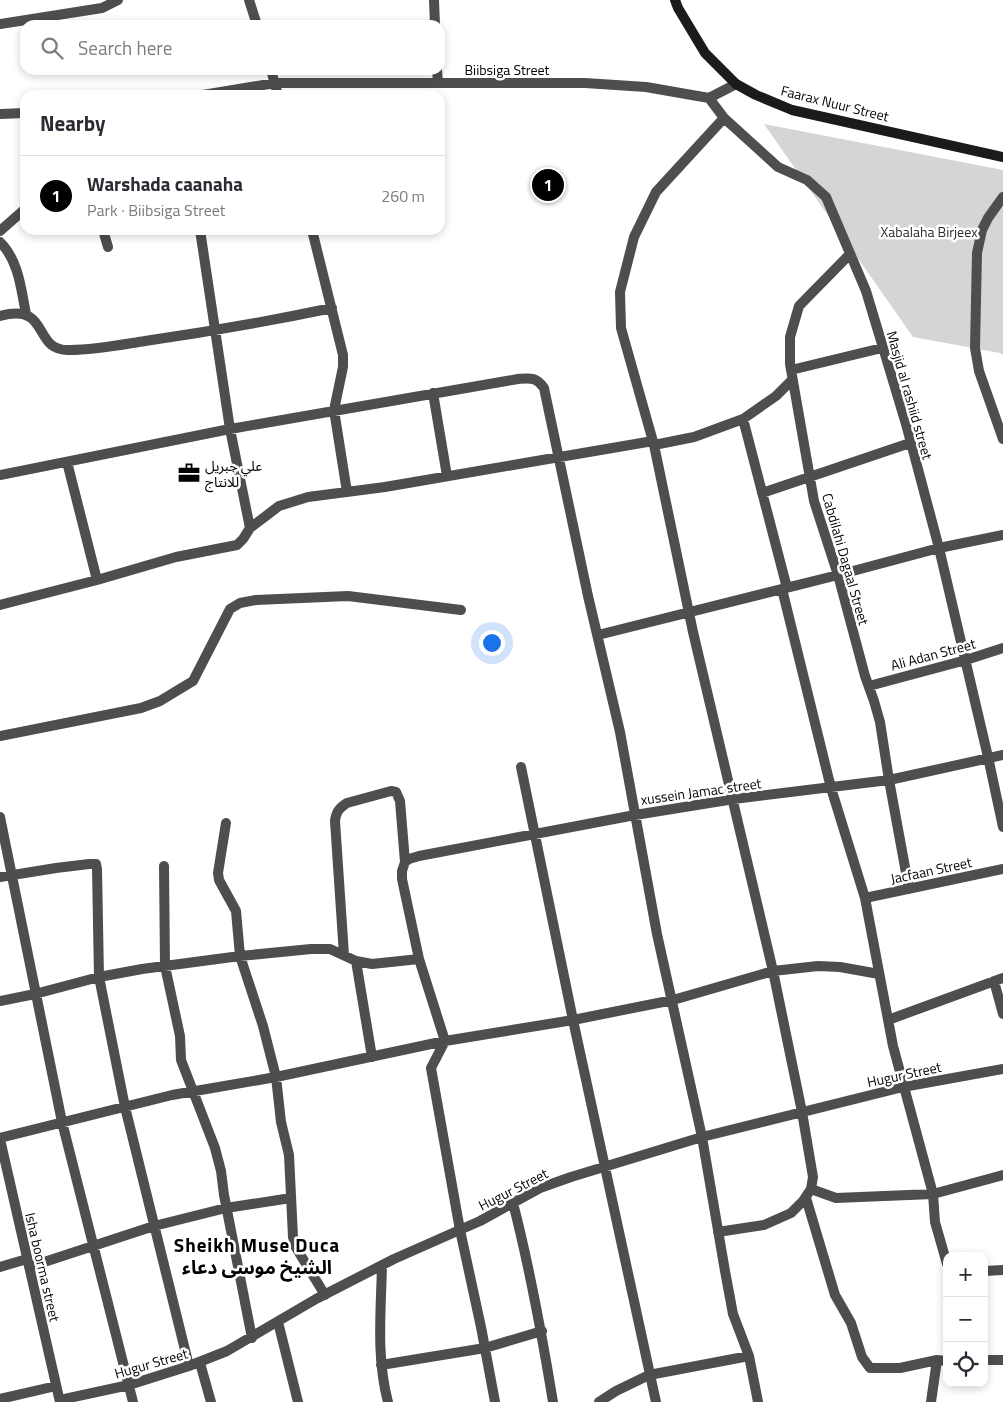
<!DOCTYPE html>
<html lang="en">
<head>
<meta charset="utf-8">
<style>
  :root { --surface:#fff; --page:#f2f2f3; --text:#2b2b33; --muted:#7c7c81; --line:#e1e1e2; --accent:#000 }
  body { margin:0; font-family:"Titillium Web","Noto Sans Arabic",sans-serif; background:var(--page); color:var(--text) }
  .controls { position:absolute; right:15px; bottom:15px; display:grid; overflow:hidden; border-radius:10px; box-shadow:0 2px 8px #0003 }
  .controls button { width:45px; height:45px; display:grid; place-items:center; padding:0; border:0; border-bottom:1px solid var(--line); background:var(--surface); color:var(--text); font:25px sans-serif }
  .you { position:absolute; left:491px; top:642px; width:18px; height:18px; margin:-12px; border:4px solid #fff; border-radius:50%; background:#1a73e8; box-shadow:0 0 0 8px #1a73e833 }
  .badge { display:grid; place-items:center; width:32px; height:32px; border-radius:50%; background:var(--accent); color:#fff; font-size:16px; font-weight:700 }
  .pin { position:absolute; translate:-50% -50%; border:2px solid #fff; box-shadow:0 1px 5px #0006 }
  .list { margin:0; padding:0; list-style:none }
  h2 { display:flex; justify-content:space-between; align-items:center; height:65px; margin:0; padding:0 20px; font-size:21px }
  h2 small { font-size:16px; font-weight:400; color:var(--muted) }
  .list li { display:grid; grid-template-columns:32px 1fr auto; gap:15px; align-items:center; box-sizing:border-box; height:80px; padding:0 20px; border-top:1px solid var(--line) }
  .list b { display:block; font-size:19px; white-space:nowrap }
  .list p { margin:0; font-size:16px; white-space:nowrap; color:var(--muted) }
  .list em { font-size:16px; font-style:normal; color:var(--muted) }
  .icon { flex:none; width:28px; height:28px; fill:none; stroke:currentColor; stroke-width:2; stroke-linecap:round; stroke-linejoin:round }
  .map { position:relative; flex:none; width:1003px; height:1402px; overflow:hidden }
  .search { position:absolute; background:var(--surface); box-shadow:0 2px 8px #0003; left:20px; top:20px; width:425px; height:55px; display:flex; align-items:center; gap:12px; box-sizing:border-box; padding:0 18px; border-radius:15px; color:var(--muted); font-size:19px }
  .panel { position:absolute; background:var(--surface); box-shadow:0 2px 8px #0003; left:20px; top:90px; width:425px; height:145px; border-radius:15px }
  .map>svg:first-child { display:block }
  .green { fill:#d5d5d5 }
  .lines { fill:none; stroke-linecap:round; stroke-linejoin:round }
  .minor { stroke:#4e4e4e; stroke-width:10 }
  .secondary { stroke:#1b1b1b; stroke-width:10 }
  .labels { text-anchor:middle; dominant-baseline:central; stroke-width:5; stroke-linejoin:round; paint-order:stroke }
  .street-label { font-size:14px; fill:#000; stroke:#fff }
  .park-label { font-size:14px; fill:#2c2c2c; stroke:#fff }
  .poi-label { font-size:14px; fill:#000; stroke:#fff; text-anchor:start }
  .district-label { font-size:19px; font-weight:bold; letter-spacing:1px; fill:#000; stroke:#fff }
</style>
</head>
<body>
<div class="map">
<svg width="1003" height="1402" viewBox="0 0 1003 1402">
  <rect width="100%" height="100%" fill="#fff"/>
  <!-- green -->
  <path class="green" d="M764 124 1003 170V355L1000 353 913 337Z"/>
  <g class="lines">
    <!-- minor -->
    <path class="minor" d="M249 0 257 25
      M434 0 435 25
      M0 24 102 8 118 0
      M271 70 278 95
      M437 70 438 83
      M203 95 275 83H585L646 87 709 98
      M709 98 724 118 778 167 807 180 826 197 866 291 906 424 939 548 988 757 1003 827
      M709 98 736 84
      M0 114 25 113
      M1003 197 988 218 982 230 977 253 975 348 979 371 1003 439
      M103 230 108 247
      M200 230 230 429 250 528
      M312 230 343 355V367L334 410 347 492
      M0 231 25 209
      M0 242C19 261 21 289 26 314
      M850 254 799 306 790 337V364L814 501 838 575 865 676 874 701 880 722 889 780 909 889
      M0 316C52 302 31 352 70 350 95 350 120 345 145 341 208 332 270 321 332 308
      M791 370 882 348
      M433 393 447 476
      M743 419 787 588
      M654 445 694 437 743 419 776 396 792 380
      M67 462 97 580
      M0 475 230 429 518 379C531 378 536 377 544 388L588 596 620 732 657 934 702 1137 725 1271 733 1314 749 1356 758 1402
      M762 493 910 443
      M782 589 831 788 865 898 893 1046 933 1194 935 1222 947 1264
      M0 605 97 580 176 557 237 545 243 539 250 528 279 506 308 497 385 487 653 441
      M598 635 838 575 939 548 1003 535
      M869 686 966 660 1003 648
      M0 736 141 708 160 701 193 681 230 609 240 603 256 600 348 596 461 610
      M521 767 573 1020 656 1402
      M0 817 62 1122 133 1402
      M226 823 218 873 219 880 236 911 240 956 263 1026 276 1077 281 1122 289 1155 293 1237 295 1246 325 1295
      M405 862 409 859 419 856 635 815 734 799 889 780 1003 755
      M164 866 165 966 180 1036 181 1060 215 1148 221 1171 224 1195 252 1338
      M0 877 56 868 89 864H96L97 869 99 977 125 1107 189 1366
      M865 898 1003 869
      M344 955 335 821C336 812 339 808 347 803L391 791 396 792 400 801 405 862 402 871V879L419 959 445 1041 431 1068 460 1230 481 1327 495 1402
      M356 961 372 1057
      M994 981 1003 1014
      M0 1001 35 994 99 977 142 969 240 956 311 949H330L356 961 372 964 419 959
      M888 1020 1003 978
      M0 1138 172 1095 276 1077 445 1041 573 1020 673 1000 773 971 818 966 840 967 879 974
      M0 1139 60 1402
      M811 1189 836 1198 933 1194 1003 1175
      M806 1198 835 1295 851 1323 862 1357 870 1368H900L937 1360 947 1361
      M513 1203C530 1269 542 1335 553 1402
      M718 1232 764 1225 791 1213 803 1201 811 1189 813 1177 802 1112 773 971 693 632 654 445 621 328 620 292 634 237 656 192 724 118
      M382 1265C381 1311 376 1357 388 1402
      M0 1267 27 1259
      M29 1267 154 1226 226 1208 291 1198
      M984 1271 1003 1270
      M278 1322 298 1402
      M984 1360H1003
      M200 1363 211 1402
      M381 1365 485 1348 542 1331
      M0 1399 56 1386
      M60 1400 129 1385 189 1366 227 1351 316 1299 394 1259 480 1221 540 1188 571 1177 702 1137 903 1087 1003 1069
      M599 1402 616 1391 649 1375 749 1356
      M931 1402 937 1360"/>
    <!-- secondary -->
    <path class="secondary" d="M675 0 678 8 705 53 736 84 756 95 792 110 1003 157"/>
  </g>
  <!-- icons -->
  <defs>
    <g id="office-bare" transform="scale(1.725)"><path d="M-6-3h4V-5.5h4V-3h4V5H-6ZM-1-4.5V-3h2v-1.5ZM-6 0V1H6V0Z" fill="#000" stroke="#fff" stroke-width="2.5" paint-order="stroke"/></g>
  </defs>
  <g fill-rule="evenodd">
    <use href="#office-bare" x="189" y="473"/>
  </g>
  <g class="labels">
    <!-- street labels -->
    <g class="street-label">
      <text x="507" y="69">Biibsiga Street</text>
      <text transform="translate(835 103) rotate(14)">Faarax Nuur Street</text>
      <text transform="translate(910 395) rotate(74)">Masjid al rashiid street</text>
      <text transform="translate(846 559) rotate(74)">Cabdilahi Dagaal Street</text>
      <text transform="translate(933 654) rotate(-15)">Ali Adan Street</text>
      <text transform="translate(701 791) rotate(-8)">xussein Jamac street</text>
      <text transform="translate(931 870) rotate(-12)">Jacfaan Street</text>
      <text transform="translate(904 1074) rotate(-12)">Hugur Street</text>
      <text transform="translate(513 1189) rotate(-27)">Hugur Street</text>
      <text transform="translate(43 1267) rotate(77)">Isha boorma street</text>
      <text transform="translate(151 1363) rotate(-16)">Hugur Street</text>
    </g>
    <!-- park labels -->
    <g class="park-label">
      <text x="929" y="231">Xabalaha Birjeex</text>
    </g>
    <!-- poi labels -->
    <g class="poi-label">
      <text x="205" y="465">علي جبريل<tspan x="205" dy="16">للانتاج</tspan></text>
    </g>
    <!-- district labels -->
    <g class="district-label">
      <text x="257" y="1244">Sheikh Muse Duca<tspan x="257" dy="22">الشيخ موسى دعاء</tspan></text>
    </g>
  </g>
</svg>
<div class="controls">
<button>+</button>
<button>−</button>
<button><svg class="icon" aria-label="locate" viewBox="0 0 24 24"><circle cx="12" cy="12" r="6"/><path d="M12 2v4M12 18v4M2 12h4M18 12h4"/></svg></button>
</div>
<div class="you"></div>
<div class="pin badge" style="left:548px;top:185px">1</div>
<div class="search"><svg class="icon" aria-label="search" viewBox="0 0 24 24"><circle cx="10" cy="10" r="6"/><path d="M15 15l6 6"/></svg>Search here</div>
<section class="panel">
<h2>Nearby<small></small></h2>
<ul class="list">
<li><span class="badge">1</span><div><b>Warshada caanaha</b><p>Park · Biibsiga Street</p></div><em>260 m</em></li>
</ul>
</section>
</div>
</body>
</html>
